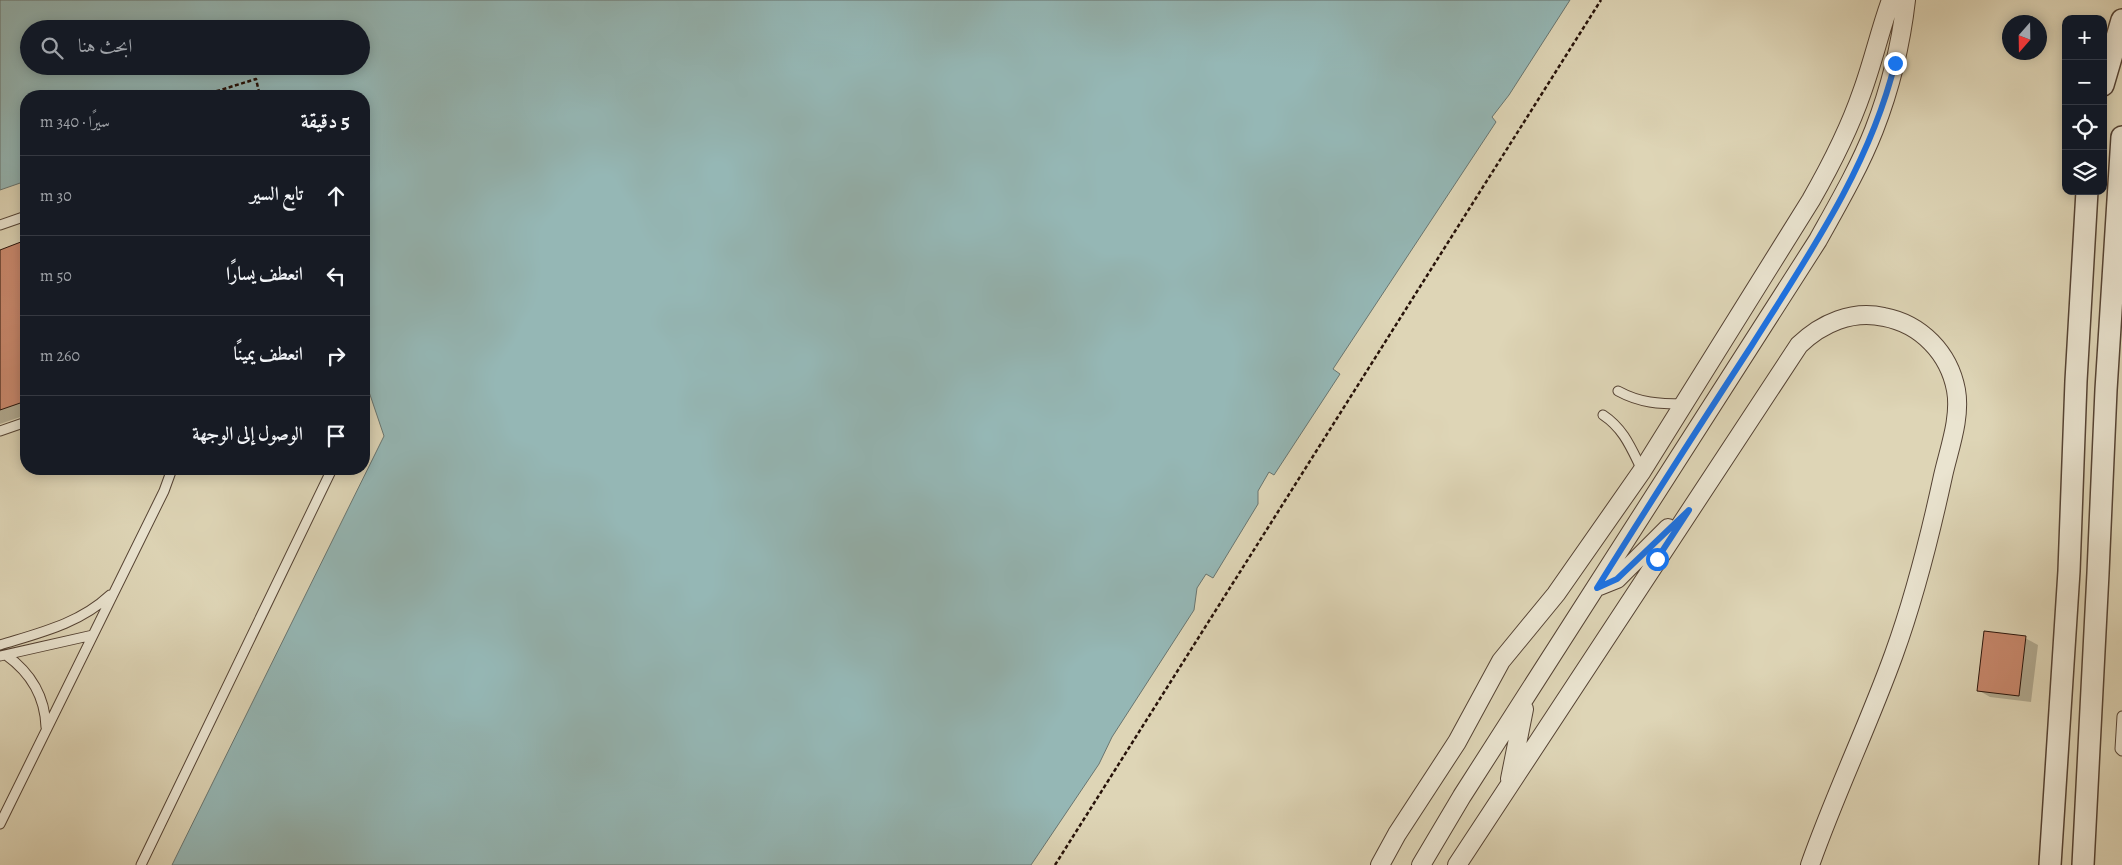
<!DOCTYPE html>
<html lang="ar">
<head>
<meta charset="utf-8">
<style>
  :root { --surface:#171b24; --page:#20242c; --text:#f1f3f6; --muted:#9ea1a6; --line:#363941 }
  body { margin:0; font-family:Alegreya,Amiri,serif; background:var(--page); color:var(--text); direction:rtl }
  .controls { position:absolute; right:15px; top:15px; display:grid; overflow:hidden; border-radius:10px; box-shadow:0 2px 12px #0003 }
  .controls button { width:45px; height:45px; display:grid; place-items:center; padding:0; border:0; border-bottom:1px solid var(--line); background:var(--surface); color:var(--text); font:25px sans-serif }
  .compass { position:absolute; left:2002px; top:15px; width:45px; height:45px; border-radius:50%; background:var(--surface); box-shadow:0 2px 12px #0003; rotate:200deg }
  .stop { position:absolute; width:15px; height:15px; margin:-11px; border:4px solid #1a73e8; border-radius:50%; background:#fff }
  .stop.end { background:#1a73e8; border-color:#fff; box-shadow:0 1px 5px #0008 }
  .list { margin:0; padding:0; list-style:none }
  h2 { display:flex; justify-content:space-between; align-items:center; height:65px; margin:0; padding:0 20px; font-size:21px }
  h2 small { font-size:16px; font-weight:400; color:var(--muted) }
  .list li { display:grid; grid-template-columns:32px 1fr auto; gap:15px; align-items:center; box-sizing:border-box; height:80px; padding:0 20px; border-top:1px solid var(--line) }
  .list b { display:block; font-size:19px; white-space:nowrap }
  .list em { font-size:16px; font-style:normal; color:var(--muted) }
  .icon { flex:none; width:28px; height:28px; fill:none; stroke:currentColor; stroke-width:2; stroke-linecap:round; stroke-linejoin:round }
  .map { position:relative; flex:none; width:2122px; height:865px; overflow:hidden; direction:ltr }
  .search { position:absolute; background:var(--surface); box-shadow:0 2px 12px #0003; left:20px; top:20px; width:350px; height:55px; display:flex; align-items:center; gap:12px; box-sizing:border-box; padding:0 18px; border-radius:28px; color:var(--muted); font-size:19px }
  .panel { position:absolute; background:var(--surface); box-shadow:0 2px 12px #0003; left:20px; top:90px; width:350px; height:385px; border-radius:20px; direction:rtl }
  .map>svg:first-child { display:block }
  .water { fill:#95b7b5; stroke:#697570; fill-rule:evenodd }
  .shadow { fill:#0003 }
  .building { fill:#ca896e; stroke:#271209 }
  .lines { fill:none; stroke-linecap:round; stroke-linejoin:round }
  .service-casing { stroke:#554334; stroke-width:11 }
  .minor-casing { stroke:#554334; stroke-width:20 }
  .tertiary-casing { stroke:#554334; stroke-width:24 }
  .path { stroke:#271209; stroke-width:2.5; stroke-dasharray:4 2.5; stroke-linecap:butt }
  .service { stroke:#eae4d0; stroke-width:9 }
  .minor { stroke:#eae4d0; stroke-width:18 }
  .tertiary { stroke:#eae4d0; stroke-width:21 }
  .route { stroke:#1a73e8; stroke-width:6 }
</style>
</head>
<body>
<div class="map">
<svg width="2122" height="865" viewBox="0 0 2122 865">
  <rect width="100%" height="100%" fill="#ded5b6"/>
  <filter id="stains"><feTurbulence type="fractalNoise" baseFrequency=".004" numOctaves="4"/><feColorMatrix values="0 0 0 0 .2 0 0 0 0 .09 0 0 0 0 .02 0 0 0 .5 -.17"/></filter>
  <radialGradient id="worn" r=".72"><stop offset=".6" stop-color="#630" stop-opacity="0"/><stop offset="1" stop-color="#630" stop-opacity=".3"/></radialGradient>
  <!-- water -->
  <path class="water" d="M0 0H1570L1509 95 1492 117 1496 122 1333 369 1340 374 1274 475 1269 472 1258 491V504L1213 578 1206 574 1197 588 1194 610 1112 737 1099 764 1031 865H172L384 436 364 377V96H26V181L0 190ZM29 29H361V66H29Z"/>
  <!-- shadow -->
  <path class="shadow" d="M26 242V415L0 424V251Z
    M2025 638 2038 645 2031 702 1990 697 1978 690Z"/>
  <!-- building -->
  <path class="building" d="M26 240V401L0 410V250Z
    M1984 631 2026 636 2019 696 1977 691Z"/>
  <g class="lines">
    <!-- service casing -->
    <g class="service-casing">
      <path id="service" d="M0 225 26 216
        M1618 391C1640 403 1659 404 1684 404
        M1603 415C1624 429 1631 448 1642 470
        M0 431 26 422
        M0 645C39 633 79 624 110 595
        M6 655C31 673 45 696 46 727
        M0 656 93 635
        M2122 716 2120 749 2122 751
        M0 824 164 491 172 469
        M141 865 332 469"/>
    </g>
    <!-- minor casing -->
    <g class="minor-casing">
      <path id="minor" d="M1597 587 1617 579 1668 528
        M1510 779 1524 709
        M1380 865 1397 834 1457 742 1501 661 1556 594 1642 471 1811 200C1831 165 1849 130 1862 92 1873 62 1880 30 1891 0
        M1421 865 1462 796 1818 240C1838 204 1859 168 1874 130 1890 89 1901 44 1906 0
        M1457 865 1799 345C1822 323 1852 310 1884 317 1921 324 1949 353 1956 390 1961 418 1949 449 1943 476 1930 536 1915 596 1894 654 1868 726 1835 794 1810 865"/>
    </g>
    <!-- tertiary casing -->
    <g class="tertiary-casing">
      <path id="tertiary" d="M2103 85 2122 20
        M2050 865 2069 571 2076 381 2087 191
        M2083 865 2098 573 2106 390 2122 137"/>
    </g>
    <!-- path -->
    <path class="path" d="M215 96 214 92 256 79 259 92 242 96
      M1055 865 1601 0"/>
    <!-- service -->
    <use href="#service" class="service"/>
    <!-- minor -->
    <use href="#minor" class="minor"/>
    <!-- tertiary -->
    <use href="#tertiary" class="tertiary"/>
  </g>
  <g class="lines">
    <!-- route -->
    <path class="route" d="M1657 559 1689 510 1617 579 1597 588C1648 506 1700 425 1752 345 1808 256 1870 166 1895 63"/>
  </g>
  <rect width="100%" height="100%" filter="url(#stains)"/>
  <rect width="100%" height="100%" fill="url(#worn)"/>
</svg>
<div class="controls">
<button>+</button>
<button>−</button>
<button><svg class="icon" aria-label="locate" viewBox="0 0 24 24"><circle cx="12" cy="12" r="6"/><path d="M12 2v4M12 18v4M2 12h4M18 12h4"/></svg></button>
<button><svg class="icon" aria-label="layers" viewBox="0 0 24 24"><path d="M12 4l9 5-9 5-9-5zM3 14l9 5 9-5"/></svg></button>
</div>
<svg class="compass" viewBox="-18 -18 36 36"><path d="M0-13l5 13h-10z" fill="#e53935"/><path d="M0 13l5-13h-10z" fill="#9ea1a6"/></svg>
<div class="stop" style="left:1657px;top:559px"></div>
<div class="stop end" style="left:1895px;top:63px"></div>
<div class="search"><svg class="icon" aria-label="search" viewBox="0 0 24 24"><circle cx="10" cy="10" r="6"/><path d="M15 15l6 6"/></svg>ابحث هنا</div>
<section class="panel">
<h2>5 دقيقة<small>سيرًا · 340 m</small></h2>
<ul class="list">
<li><svg class="icon" aria-label="ahead" viewBox="0 0 24 24"><path d="M12 20V5M6 11l6-6 6 6"/></svg><div><b>تابع السير</b></div><em>30 m</em></li>
<li><svg class="icon" aria-label="left" viewBox="0 0 24 24"><path d="M17 20v-9H6M10 6l-5 5 5 5"/></svg><div><b>انعطف يسارًا</b></div><em>50 m</em></li>
<li><svg class="icon" aria-label="right" viewBox="0 0 24 24"><path d="M7 20v-9h11M14 6l5 5-5 5"/></svg><div><b>انعطف يمينًا</b></div><em>260 m</em></li>
<li><svg class="icon" aria-label="arrive" viewBox="0 0 24 24"><path d="M6 21V4h12l-3 4 3 4H6"/></svg><div><b>الوصول إلى الوجهة</b></div></li>
</ul>
</section>
</div>
</body>
</html>
